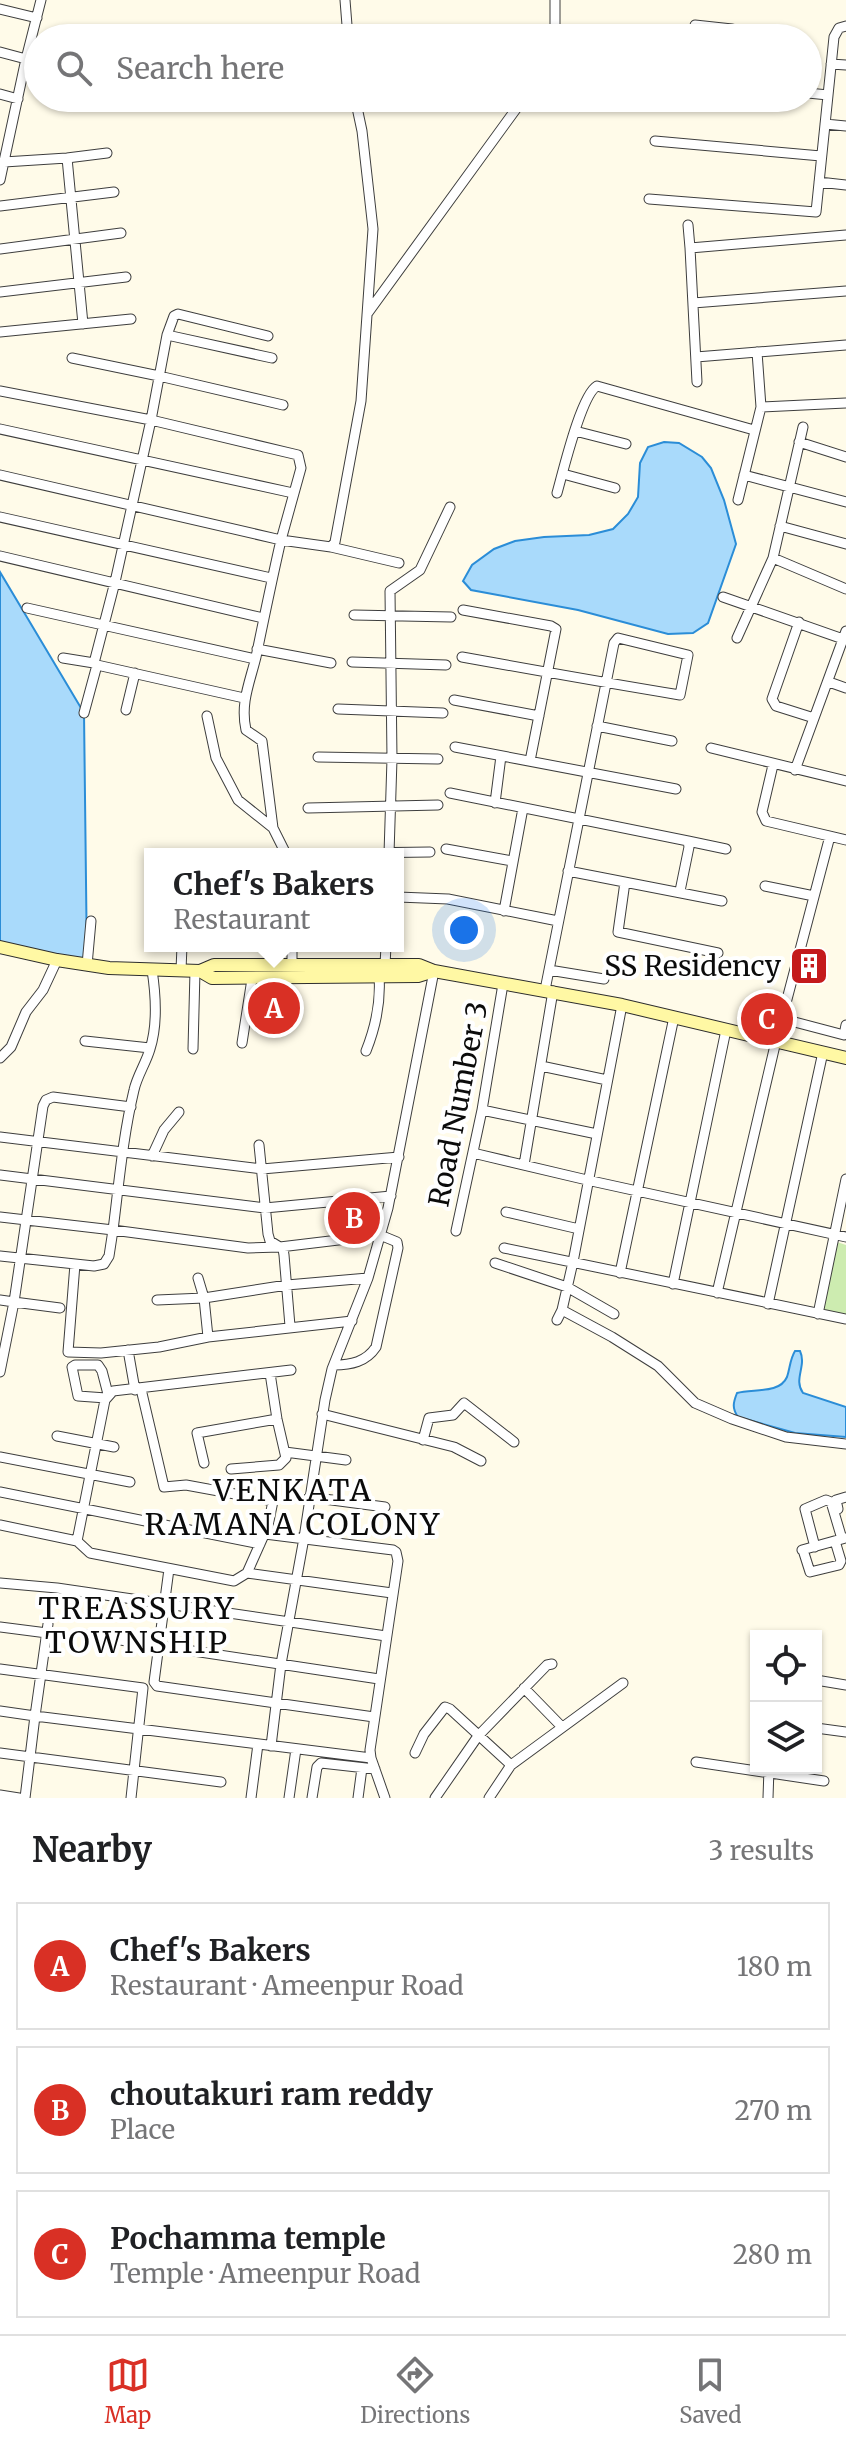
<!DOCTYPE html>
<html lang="en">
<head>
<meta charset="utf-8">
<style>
  :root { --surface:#fff; --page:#f2f2f2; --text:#202124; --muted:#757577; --line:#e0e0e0; --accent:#d93025 }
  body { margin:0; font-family:Merriweather,serif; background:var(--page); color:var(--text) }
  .controls { position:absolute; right:24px; bottom:24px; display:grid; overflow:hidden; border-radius:0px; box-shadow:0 2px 6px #0004 }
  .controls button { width:72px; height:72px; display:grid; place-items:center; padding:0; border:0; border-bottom:2px solid var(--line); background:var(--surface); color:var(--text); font:40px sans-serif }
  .you { position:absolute; left:464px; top:930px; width:28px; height:28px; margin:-20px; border:6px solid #fff; border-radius:50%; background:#1a73e8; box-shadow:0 0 0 12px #1a73e833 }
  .badge { display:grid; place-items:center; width:52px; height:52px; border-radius:50%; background:var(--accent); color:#fff; font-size:26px; font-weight:700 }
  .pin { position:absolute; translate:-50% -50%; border:4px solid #fff; box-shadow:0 2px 8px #0006 }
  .popup { position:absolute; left:144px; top:848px; width:260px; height:104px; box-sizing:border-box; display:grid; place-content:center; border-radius:0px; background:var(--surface); filter:drop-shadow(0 2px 6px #0005); font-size:26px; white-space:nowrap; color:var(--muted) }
  .popup b { font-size:30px; color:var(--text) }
  .popup::after { content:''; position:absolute; left:50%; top:100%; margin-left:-16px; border:16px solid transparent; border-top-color:var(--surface) }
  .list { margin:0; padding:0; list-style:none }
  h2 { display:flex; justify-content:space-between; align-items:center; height:104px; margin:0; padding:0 32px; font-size:34px }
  h2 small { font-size:26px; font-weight:400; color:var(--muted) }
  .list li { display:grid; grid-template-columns:52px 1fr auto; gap:24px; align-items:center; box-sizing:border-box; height:128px; margin:0 16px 16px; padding:0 16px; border:2px solid var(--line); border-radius:0px }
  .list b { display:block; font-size:30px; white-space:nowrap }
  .list p { margin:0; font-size:26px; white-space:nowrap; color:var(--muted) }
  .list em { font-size:26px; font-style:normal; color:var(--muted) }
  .icon { flex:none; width:44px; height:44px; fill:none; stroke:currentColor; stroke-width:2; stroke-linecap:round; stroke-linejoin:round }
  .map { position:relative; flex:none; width:846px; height:1798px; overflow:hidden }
  .search { position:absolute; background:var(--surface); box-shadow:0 2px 6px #0004; left:24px; right:24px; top:24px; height:88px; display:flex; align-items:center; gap:20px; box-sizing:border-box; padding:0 28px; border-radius:44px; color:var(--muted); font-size:30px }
  .sheet { height:536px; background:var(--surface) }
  nav { display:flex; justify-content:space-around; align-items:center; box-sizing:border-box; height:112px; border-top:2px solid var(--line); background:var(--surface); font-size:22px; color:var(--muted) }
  nav a { display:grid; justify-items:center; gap:4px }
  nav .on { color:var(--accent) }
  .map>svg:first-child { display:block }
  .green { fill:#cdecb0 }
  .water { fill:#a9dafb; stroke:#2b8dd7; stroke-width:2 }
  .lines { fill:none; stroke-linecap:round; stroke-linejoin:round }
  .street-casing { stroke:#3e3e3e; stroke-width:11 }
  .secondary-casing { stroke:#2d2d2d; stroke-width:14 }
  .street { stroke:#fff; stroke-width:9 }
  .secondary { stroke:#fff8a4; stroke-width:12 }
  .labels { text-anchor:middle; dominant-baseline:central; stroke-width:8; stroke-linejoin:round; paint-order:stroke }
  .poi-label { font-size:28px; fill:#0b0b0b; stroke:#fff; text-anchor:end }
  .street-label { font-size:28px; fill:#0b0b0b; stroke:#fff }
  .neighbourhood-label { font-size:30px; letter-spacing:2px; fill:#0b0b0b; stroke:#fff }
</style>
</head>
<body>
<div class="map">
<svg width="846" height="1798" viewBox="0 0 846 1798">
  <rect width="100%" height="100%" fill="#fffbe9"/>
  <!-- green -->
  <path class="green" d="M837 1242 846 1245V1316L821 1313Z"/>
  <!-- water -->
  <path class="water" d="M664 442 679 443 702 457 711 468 724 500 736 544 708 623 693 633 668 634 578 610 471 590 463 581 472 565 494 549 515 541 544 537 589 535 613 529 628 514 638 497 640 463 648 447Z
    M0 572 84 713 87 965 0 942Z
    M795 1351H800C807 1366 793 1379 803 1393L846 1407V1437L795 1433 738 1417C732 1408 733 1403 737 1393 751 1388 779 1395 787 1377 790 1368 790 1359 795 1351Z"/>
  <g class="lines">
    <!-- street casing -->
    <g class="street-casing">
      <path id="street" d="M345 0 348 38
        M555 0V38
        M0 9 37 18
        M695 25 732 29V38
        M0 52 26 59 0 180
        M26 59 41 0
        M831 64 846 65
        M808 93 828 95
        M0 94 18 99
        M825 124 846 126
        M655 141 821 156
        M67 158 83 324
        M4 162 67 158 107 153
        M819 182 846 185
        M649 199 816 212 834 37 839 28 846 26
        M0 206 114 192
        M688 225 690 248 846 235
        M690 248 697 382
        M0 249 121 233
        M0 292 126 277
        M693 303 846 291
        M367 314 524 98
        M0 332 131 319
        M167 335 272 358
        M696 357 846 345
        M72 358 159 376 283 405
        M0 391 151 420 115 582 94 663 97 665 244 698
        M761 407 846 403
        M0 429 293 493
        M575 431 626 444
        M799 442 846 457
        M563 474 615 488
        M0 475 281 540 301 468 298 455 151 420 167 335 174 316 178 314 268 336
        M744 475 846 502
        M557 493C563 472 581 395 597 386L754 430
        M738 500 761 407 757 352
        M0 517 271 578
        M780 526 846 544
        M331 547 399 563
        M0 556 263 618
        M773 558 846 589
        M723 597 846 640
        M27 608 255 659
        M463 610 551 626 556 629 530 761
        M354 615 451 617
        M799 622 772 699 776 706 814 718
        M737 638 773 558 803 427
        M257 649 331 663
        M462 657C534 670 607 683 680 695L688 655 618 638 614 643C591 758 568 874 545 990
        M63 658 94 663
        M352 662 446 665
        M829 682 846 688
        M454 700 539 716
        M338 709 443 713
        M126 710 135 673
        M84 713 97 665
        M207 716 216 758 238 800 273 828
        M597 726 672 741
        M455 747 676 789
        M711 748 846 781
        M318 757 438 759
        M773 765 762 812 766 821 846 840
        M795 770 846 631
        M450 793 688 841 689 847 680 891
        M495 803 501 756
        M308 808 438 805
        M688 841 726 849
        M446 849 512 861
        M286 854 273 828 262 741 246 730C240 703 250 682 256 657 264 618 272 579 281 540L331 547 335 542 361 401 373 229 362 131 355 98
        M286 854 430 852
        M389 854 392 759 390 591 420 570 450 507
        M568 871 722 901
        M625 882 618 932 718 953
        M765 886 814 896
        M398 897 448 899 558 921
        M504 911 523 808
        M292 946V966
        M87 965 91 921
        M385 965 386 946
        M152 970C156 996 158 1024 150 1049 146 1063 137 1076 134 1090 123 1136 119 1183 113 1230L248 1248 280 1247 380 1235 397 1242 398 1248 376 1347C366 1362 351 1365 334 1365
        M181 970 182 946
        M549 970 604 979
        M783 1019 844 1035 846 1025
        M85 1041 150 1048
        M242 1043 252 979
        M193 1049 195 971
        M366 1051C376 1026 381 1003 379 976
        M0 1058 11 1047 26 1012 43 990 57 960
        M541 1066 607 1080
        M482 1110 597 1134
        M0 1137 262 1169 399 1157
        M259 1145 268 1234 270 1241 283 1249 284 1255 290 1326
        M473 1153 587 1180 846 1237
        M152 1156 164 1130 179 1112
        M524 1165 553 991
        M0 1175 265 1208 391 1196
        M506 1212 579 1229
        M0 1217 113 1230 109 1256 104 1264 94 1266 0 1256
        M456 1231 482 1110 503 984
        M504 1248 846 1319
        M495 1263 567 1287 614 1314
        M75 1264 68 1352 101 1353 159 1347 208 1337 352 1321
        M620 1273 674 1017
        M198 1278 204 1298 208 1337
        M673 1284 726 1030
        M717 1293 776 1041 830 836
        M0 1300 14 1302 0 1372
        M157 1300 204 1298 287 1285 368 1278
        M768 1304 823 1052
        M60 1308 14 1302 43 1106 46 1100 53 1097 131 1107
        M562 1310 612 1337 658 1366 695 1403 732 1419 786 1437 846 1444
        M818 1314 846 1179
        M557 1320 562 1310 573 1262 622 1005
        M128 1350 135 1390
        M141 1389 164 1487 186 1485 273 1501 268 1526 247 1573
        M106 1398 78 1396 72 1367 75 1365H98L102 1371 108 1394
        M322 1414 454 1447 481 1461
        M57 1436 114 1447
        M423 1440 429 1418 453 1415 464 1403 514 1442
        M285 1452 346 1460
        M0 1457 130 1482
        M204 1463 197 1433 277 1419
        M231 1469 279 1465 286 1458 277 1419 270 1373
        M0 1492 260 1544
        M309 1497 385 1507
        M838 1509 836 1500 846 1497
        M0 1525 77 1541 90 1553 234 1581 247 1573 392 1593
        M265 1534 393 1550 396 1552 398 1561 370 1750 371 1758 385 1798
        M77 1541 105 1400 113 1391 291 1370
        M815 1547 805 1509 826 1500 831 1502 842 1539
        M802 1550 845 1538
        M803 1550 810 1572 839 1565 841 1561 835 1541
        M169 1569 154 1682 157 1686 374 1717
        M0 1583 57 1588 386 1636
        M0 1627 47 1633
        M87 1635 379 1679
        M0 1669 143 1688 131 1798
        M816 1680 846 1685
        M524 1688 562 1727
        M0 1711 35 1716 48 1624
        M816 1728 846 1732
        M271 1746 281 1664 304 1538 325 1400 332 1369 368 1278 388 1208 434 971
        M0 1753 221 1782
        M415 1753 424 1734 445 1707 450 1709 511 1765
        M696 1762 824 1781
        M0 1795 19 1798
        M25 1798 35 1716 371 1758
        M251 1798 258 1744
        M289 1798 296 1749
        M312 1798 317 1767 321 1763 375 1769
        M358 1798 362 1768
        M435 1798 478 1736 547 1665 552 1664
        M489 1798 511 1765 623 1683
        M768 1798 769 1768"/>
    </g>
    <!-- secondary casing -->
    <g class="secondary-casing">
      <path id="secondary" d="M0 947 57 960 109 968 200 971 212 978 418 976 434 971 622 1005 846 1058
        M200 971 214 965H419L434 971"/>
    </g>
    <!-- street -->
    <use href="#street" class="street"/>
    <!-- secondary -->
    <use href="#secondary" class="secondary"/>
  </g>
  <!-- icons -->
  <defs>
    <g id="building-square" transform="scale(2)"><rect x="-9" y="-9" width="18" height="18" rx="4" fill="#c41a1c" stroke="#fff"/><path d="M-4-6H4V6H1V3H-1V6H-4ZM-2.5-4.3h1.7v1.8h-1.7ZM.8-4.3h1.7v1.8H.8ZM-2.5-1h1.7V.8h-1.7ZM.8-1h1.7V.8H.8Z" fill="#fff"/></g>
  </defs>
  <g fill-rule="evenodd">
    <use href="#building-square" x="809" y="966"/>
  </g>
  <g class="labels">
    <!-- poi labels -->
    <g class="poi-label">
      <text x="781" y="966">SS Residency</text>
    </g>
    <!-- street labels -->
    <g class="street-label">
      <text transform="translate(458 1104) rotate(-79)">Road Number 3</text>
    </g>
    <!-- neighbourhood labels -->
    <g class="neighbourhood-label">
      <text x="293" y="1490">VENKATA<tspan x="293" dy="34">RAMANA COLONY</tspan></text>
      <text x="137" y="1608">TREASSURY<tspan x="137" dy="34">TOWNSHIP</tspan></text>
    </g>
  </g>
</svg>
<div class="controls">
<button><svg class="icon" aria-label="locate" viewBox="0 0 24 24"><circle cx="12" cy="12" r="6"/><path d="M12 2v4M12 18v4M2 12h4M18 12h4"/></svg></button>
<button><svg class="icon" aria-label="layers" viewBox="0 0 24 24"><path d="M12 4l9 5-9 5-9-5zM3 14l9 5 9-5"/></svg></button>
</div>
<div class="you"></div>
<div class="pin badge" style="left:274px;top:1008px">A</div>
<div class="popup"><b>Chef's Bakers</b>Restaurant</div>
<div class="pin badge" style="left:354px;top:1218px">B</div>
<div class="pin badge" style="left:767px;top:1019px">C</div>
<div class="search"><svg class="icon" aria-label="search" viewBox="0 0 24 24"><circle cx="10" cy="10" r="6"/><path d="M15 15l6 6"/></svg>Search here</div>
</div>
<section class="sheet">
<h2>Nearby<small>3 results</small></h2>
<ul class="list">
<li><span class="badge">A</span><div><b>Chef's Bakers</b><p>Restaurant · Ameenpur Road</p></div><em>180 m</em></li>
<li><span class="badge">B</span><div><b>choutakuri ram reddy</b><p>Place</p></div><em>270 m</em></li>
<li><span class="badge">C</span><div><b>Pochamma temple</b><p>Temple · Ameenpur Road</p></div><em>280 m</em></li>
</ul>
</section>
<nav>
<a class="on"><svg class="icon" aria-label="map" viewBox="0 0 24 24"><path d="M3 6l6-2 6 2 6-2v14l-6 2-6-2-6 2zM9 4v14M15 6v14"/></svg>Map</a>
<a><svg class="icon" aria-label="directions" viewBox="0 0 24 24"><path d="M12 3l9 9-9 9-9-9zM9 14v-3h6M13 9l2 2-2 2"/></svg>Directions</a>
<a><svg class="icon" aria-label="saved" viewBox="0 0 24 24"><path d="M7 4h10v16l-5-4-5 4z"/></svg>Saved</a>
</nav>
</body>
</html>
